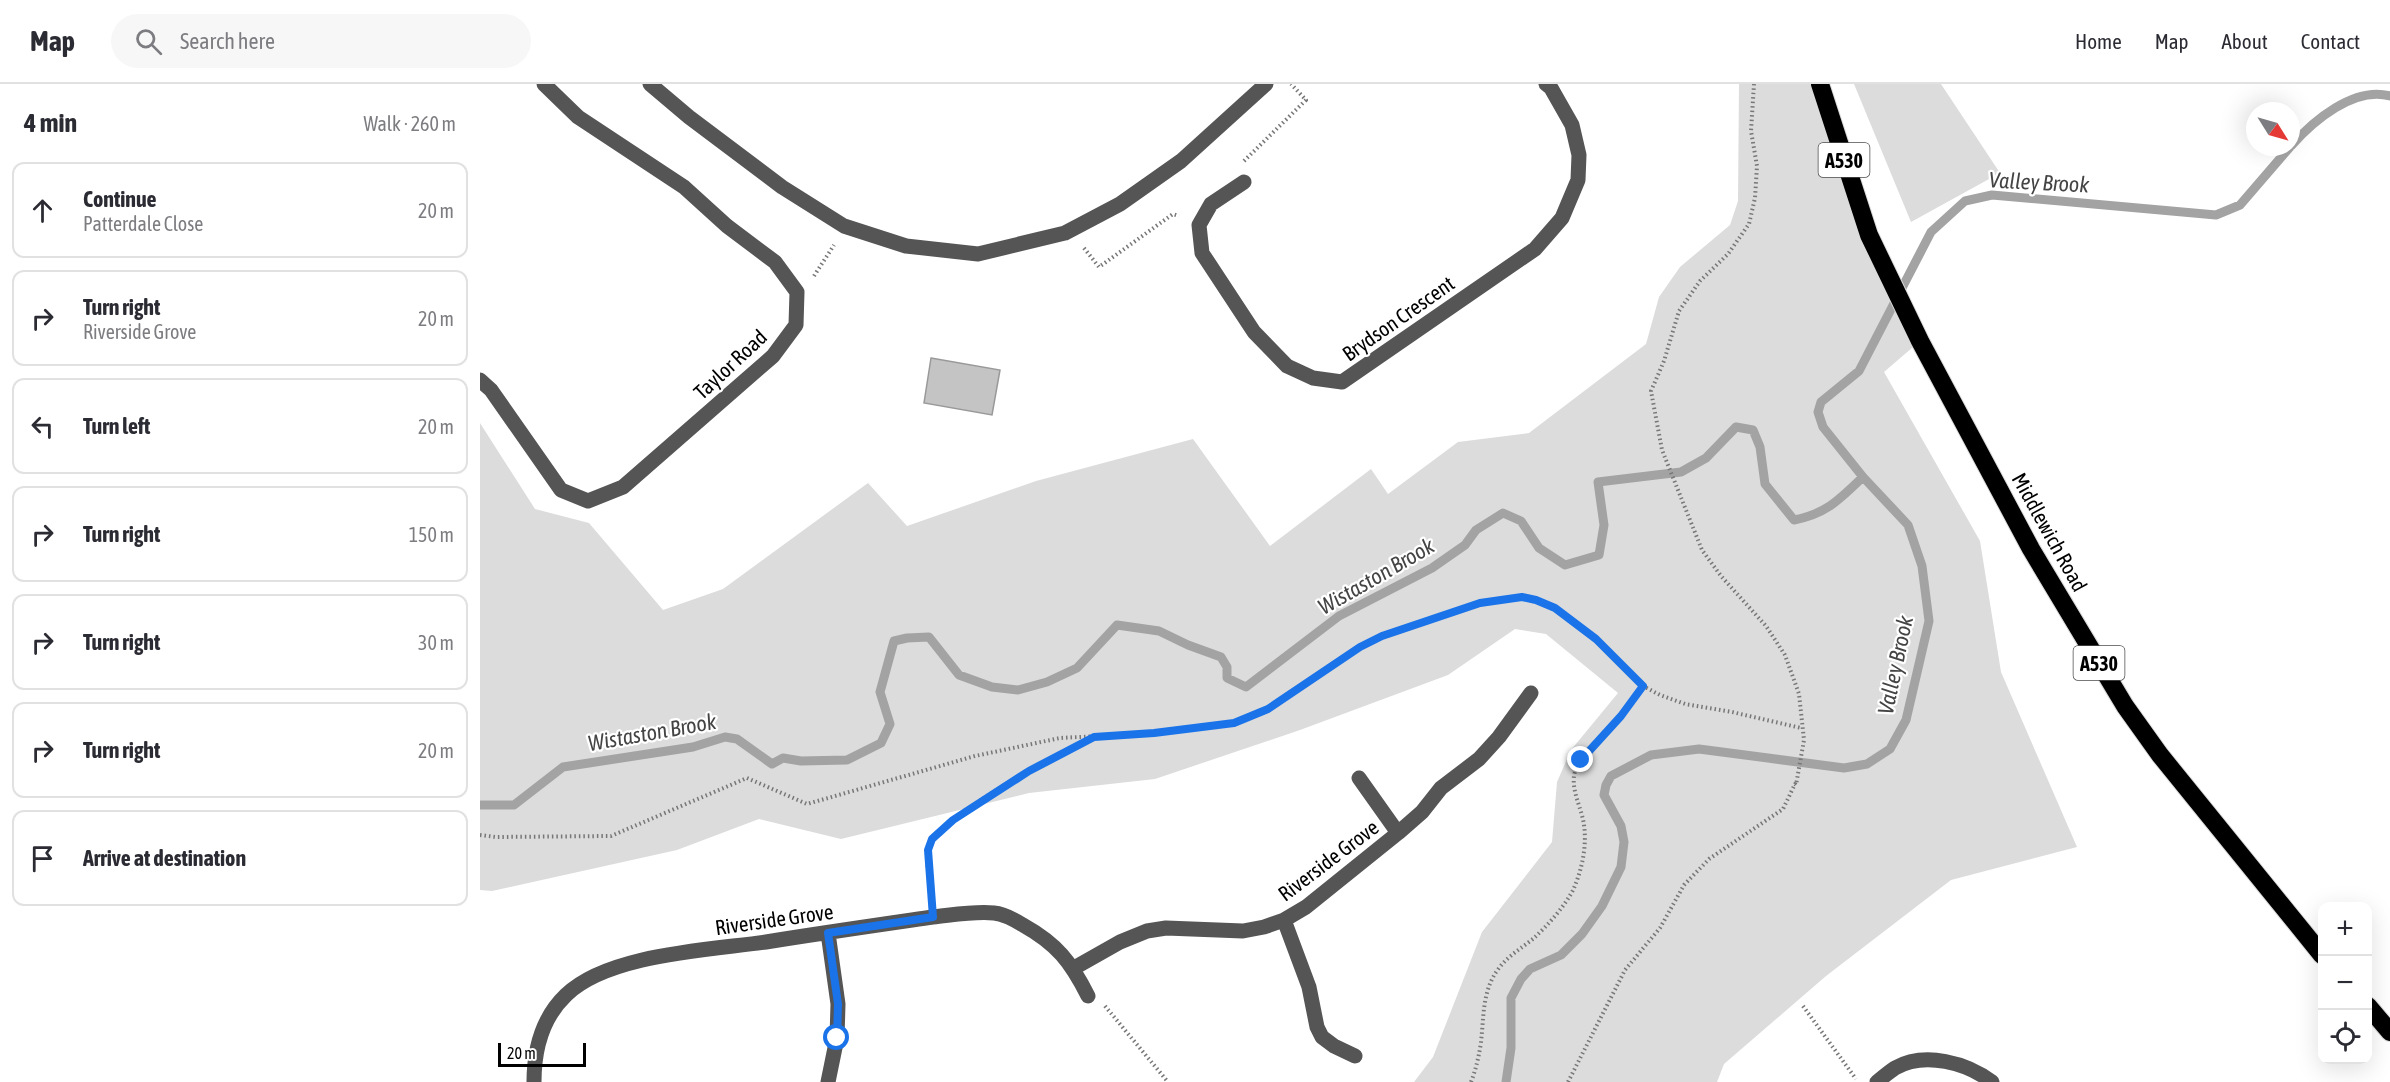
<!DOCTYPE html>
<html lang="en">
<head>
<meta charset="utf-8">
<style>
  :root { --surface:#fff; --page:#f7f7f7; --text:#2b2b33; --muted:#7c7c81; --line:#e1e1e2 }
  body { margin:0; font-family:"Asap Condensed",sans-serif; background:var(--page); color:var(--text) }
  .controls { position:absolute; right:18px; bottom:18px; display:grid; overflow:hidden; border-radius:12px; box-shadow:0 6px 24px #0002 }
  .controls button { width:54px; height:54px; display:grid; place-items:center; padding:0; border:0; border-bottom:2px solid var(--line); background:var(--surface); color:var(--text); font:30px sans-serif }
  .compass { position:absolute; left:1766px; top:18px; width:54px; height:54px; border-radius:50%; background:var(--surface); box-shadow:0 6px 24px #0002; rotate:127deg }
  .scale { position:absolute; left:18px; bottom:15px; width:88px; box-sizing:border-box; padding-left:6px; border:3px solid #000; border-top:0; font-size:16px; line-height:21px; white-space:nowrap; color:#000; -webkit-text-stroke:4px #fff; paint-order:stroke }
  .stop { position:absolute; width:18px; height:18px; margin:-14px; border:4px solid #1a73e8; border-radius:50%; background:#fff }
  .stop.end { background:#1a73e8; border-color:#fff; box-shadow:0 2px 6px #0008 }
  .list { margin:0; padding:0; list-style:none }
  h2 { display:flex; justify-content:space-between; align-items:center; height:78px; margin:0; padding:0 24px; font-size:26px }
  h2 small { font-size:20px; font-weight:400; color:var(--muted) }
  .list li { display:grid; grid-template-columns:39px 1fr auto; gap:18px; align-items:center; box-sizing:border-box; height:96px; margin:0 12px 12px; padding:0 12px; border:2px solid var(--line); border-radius:12px }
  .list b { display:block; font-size:22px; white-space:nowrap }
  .list p { margin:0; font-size:20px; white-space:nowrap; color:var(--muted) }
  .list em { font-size:20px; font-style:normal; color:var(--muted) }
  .icon { flex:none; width:33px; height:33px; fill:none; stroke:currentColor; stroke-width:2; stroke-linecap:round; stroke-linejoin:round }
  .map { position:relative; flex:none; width:1910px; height:998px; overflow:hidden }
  header { display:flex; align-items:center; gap:36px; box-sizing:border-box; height:84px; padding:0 30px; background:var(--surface); border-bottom:2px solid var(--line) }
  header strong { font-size:28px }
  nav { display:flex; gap:33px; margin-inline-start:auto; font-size:21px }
  .search { width:420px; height:54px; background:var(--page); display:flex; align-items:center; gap:15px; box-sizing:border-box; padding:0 21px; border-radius:33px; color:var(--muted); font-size:22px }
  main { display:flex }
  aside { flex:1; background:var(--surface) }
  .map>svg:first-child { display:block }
  .green { fill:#dcdcdc }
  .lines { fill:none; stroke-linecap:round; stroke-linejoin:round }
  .stream { stroke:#a3a3a3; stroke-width:9 }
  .building { fill:#c4c4c4; stroke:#999; stroke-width:1.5 }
  .highway-casing { stroke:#dbdbdb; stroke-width:20 }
  .path { stroke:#777; stroke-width:4; stroke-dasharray:1.5 3; stroke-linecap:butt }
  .minor { stroke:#555; stroke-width:15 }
  .highway { stroke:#000; stroke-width:18 }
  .route { stroke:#1a73e8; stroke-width:8 }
  .labels { text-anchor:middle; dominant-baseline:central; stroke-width:4.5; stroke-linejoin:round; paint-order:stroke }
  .shield { fill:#fff; stroke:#4c4c4c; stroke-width:1.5 }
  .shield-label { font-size:20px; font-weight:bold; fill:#000 }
  .street-label { font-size:21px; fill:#000; stroke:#fff }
  .water-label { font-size:22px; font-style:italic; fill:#444; stroke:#fff }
</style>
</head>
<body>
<header>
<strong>Map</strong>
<div class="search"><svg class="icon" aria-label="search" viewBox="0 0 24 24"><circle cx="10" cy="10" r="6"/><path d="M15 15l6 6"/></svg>Search here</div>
<nav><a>Home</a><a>Map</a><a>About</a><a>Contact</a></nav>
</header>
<main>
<aside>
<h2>4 min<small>Walk · 260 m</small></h2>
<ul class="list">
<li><svg class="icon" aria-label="ahead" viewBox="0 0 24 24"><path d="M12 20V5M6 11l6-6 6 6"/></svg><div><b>Continue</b><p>Patterdale Close</p></div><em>20 m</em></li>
<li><svg class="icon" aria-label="right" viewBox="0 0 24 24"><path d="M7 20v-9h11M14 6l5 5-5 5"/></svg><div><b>Turn right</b><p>Riverside Grove</p></div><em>20 m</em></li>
<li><svg class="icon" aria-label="left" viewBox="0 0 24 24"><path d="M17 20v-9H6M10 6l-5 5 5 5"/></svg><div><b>Turn left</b></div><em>20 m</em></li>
<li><svg class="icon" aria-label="right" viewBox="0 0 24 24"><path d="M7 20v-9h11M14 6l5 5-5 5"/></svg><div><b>Turn right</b></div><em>150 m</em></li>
<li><svg class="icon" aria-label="right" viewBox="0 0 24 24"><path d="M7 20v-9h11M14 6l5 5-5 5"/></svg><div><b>Turn right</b></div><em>30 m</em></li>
<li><svg class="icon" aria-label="right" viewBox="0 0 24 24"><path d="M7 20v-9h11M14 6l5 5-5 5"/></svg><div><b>Turn right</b></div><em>20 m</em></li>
<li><svg class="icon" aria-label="arrive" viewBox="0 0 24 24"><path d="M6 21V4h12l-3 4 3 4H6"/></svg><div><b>Arrive at destination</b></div></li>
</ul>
</aside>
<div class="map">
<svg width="1910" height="998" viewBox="0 0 1910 998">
  <rect width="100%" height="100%" fill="#fff"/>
  <!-- green -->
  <path class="green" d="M1259 0H1340L1440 257 1404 288 1500 457 1521 588 1597 763 1471 796 1346 892 1244 980 1237 998H934L953 973 1002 848 1072 758 1077 698 1091 666 1138 609 1066 550 1035 545 968 591 820 646 675 695 549 709 361 755 279 735 197 766 12 807 0 806V339L55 425 109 439 183 526 243 505 388 399 427 442 556 397 713 355 790 462 891 385 908 410 978 358 1049 349 1166 260 1179 213 1200 183 1250 141 1258 117Z
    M1374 0H1461L1520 89 1431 138Z"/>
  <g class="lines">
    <!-- stream -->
    <path class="stream" d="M1811 62C1833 37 1874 2 1910 12
      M0 721H34L83 683 213 663 245 653 257 655 292 680 303 674 321 677 367 676 401 659 410 640 400 608 414 557 427 554 449 553 479 591 512 603 538 606 567 598 597 584 637 541 679 547 708 561 741 573 747 583V594L766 603 859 532 952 484 985 461 996 446 1023 429 1041 437 1059 464 1085 481 1119 471 1124 441 1118 398 1201 388 1226 374 1256 343 1273 346 1280 363 1285 400 1314 436C1346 430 1359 416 1383 393
      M1026 998 1031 964V914L1041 895 1050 885 1081 871 1102 850 1122 822 1141 783 1144 758 1141 742 1124 711 1126 701 1131 692 1171 671 1219 665 1364 684 1387 680 1410 665 1426 636 1449 537 1442 482 1428 441 1383 393 1343 343 1338 328 1341 318 1379 287 1451 148 1485 117 1512 111 1736 131 1760 121 1810 63"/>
  </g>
  <!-- building -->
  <path class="building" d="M451 274 520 286 512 331 444 319Z"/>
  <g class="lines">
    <!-- highway casing -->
    <g class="highway-casing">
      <path id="highway" d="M1340 0 1389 151 1440 257 1551 465 1645 622 1680 671 1842 871
        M1888 922 1910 948"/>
    </g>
    <!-- path -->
    <path class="path" d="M764 77 826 16 811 0
      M604 164 619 183 693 130 699 132
      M334 192 354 161
      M0 751 16 753 131 752 267 694 327 720 495 672 580 654 674 649 754 639 788 625 858 576 902 552 1000 519 1042 513 1056 516 1075 524 1100 541 1163 602 1180 611 1205 620 1252 628 1321 644
      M451 810C450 797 445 778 448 765 455 734 580 669 610 655
      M625 922 688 998
      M1323 922 1376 995
      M991 998C996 985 999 972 1001 958 1004 932 1002 906 1019 884 1029 871 1042 864 1054 854 1068 841 1086 821 1094 804 1102 785 1107 762 1104 741 1102 725 1092 709 1094 692 1097 671 1128 649 1142 632 1149 622 1156 612 1163 602
      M1088 998 1145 886 1180 844 1204 801 1229 775 1303 725 1315 700 1316 701 1324 656 1319 610 1305 571 1286 542 1241 492 1222 466 1182 366 1171 307 1184 277 1199 227 1220 197 1248 170 1269 140 1275 114 1277 82 1271 47 1274 0"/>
    <!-- minor -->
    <path class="minor" d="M170 0 209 33 302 103 364 142 426 162 498 170 585 149 640 120 701 77 786 0
      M764 98 731 120 719 141 722 169 774 248 807 282 833 294 862 298 1055 165 1082 134 1098 96 1099 71 1092 41 1071 4 1066 0
      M0 296 11 306 81 406 108 417 143 403 293 272 316 241 317 208 295 178 247 142 204 103 98 33 64 0
      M879 694 918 749
      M804 836 829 903 837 943 842 953 854 962 875 972
      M594 884 640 858 667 847 686 844 763 847 784 843 804 836 826 823 918 749 942 728 961 704 999 675 1019 653 1051 609
      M54 998C54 965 62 934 86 911 128 870 230 866 286 858 342 849 398 841 453 833 473 831 494 827 514 829 524 830 535 836 543 841 577 860 591 878 608 912
      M348 998 357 954 358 920 348 849
      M1397 998C1403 993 1409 988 1415 984 1445 967 1487 979 1512 998"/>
    <!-- highway -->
    <use href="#highway" class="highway"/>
  </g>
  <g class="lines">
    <!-- route -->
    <path class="route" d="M357 954 358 920 348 849 453 833 448 766 452 755 473 736 549 687 614 653 674 649 754 639 788 625 880 563 902 552 1000 519 1042 513 1056 516 1075 524 1116 555 1163 602 1141 632 1101 676"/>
  </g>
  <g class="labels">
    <!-- shield labels -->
    <g class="shield">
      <rect x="1338.5" y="59" width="51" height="34" rx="4.5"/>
      <rect x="1593.5" y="562" width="51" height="34" rx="4.5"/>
    </g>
    <g class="shield-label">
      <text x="1364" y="76">A530</text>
      <text x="1619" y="579">A530</text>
    </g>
    <!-- street labels -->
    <g class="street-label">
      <text transform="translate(918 234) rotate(-35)">Brydson Crescent</text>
      <text transform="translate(250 280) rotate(-43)">Taylor Road</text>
      <text transform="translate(1570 448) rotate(61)">Middlewich Road</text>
      <text transform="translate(848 776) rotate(-37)">Riverside Grove</text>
      <text transform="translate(294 835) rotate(-8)">Riverside Grove</text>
    </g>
    <!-- water labels -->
    <g class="water-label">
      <text transform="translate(1559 98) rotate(3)">Valley Brook</text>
      <text transform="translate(896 492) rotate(-30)">Wistaston Brook</text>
      <text transform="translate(1415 581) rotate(-78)">Valley Brook</text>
      <text transform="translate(172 648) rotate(-10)">Wistaston Brook</text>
    </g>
  </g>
</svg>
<div class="controls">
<button>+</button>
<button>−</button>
<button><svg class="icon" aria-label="locate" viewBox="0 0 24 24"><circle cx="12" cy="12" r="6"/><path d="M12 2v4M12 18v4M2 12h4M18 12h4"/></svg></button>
</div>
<svg class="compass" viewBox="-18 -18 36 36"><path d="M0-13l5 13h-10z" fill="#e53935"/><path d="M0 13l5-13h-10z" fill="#7c7c81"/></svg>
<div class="scale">20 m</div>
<div class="stop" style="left:357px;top:954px"></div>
<div class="stop end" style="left:1101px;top:676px"></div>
</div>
</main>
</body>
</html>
